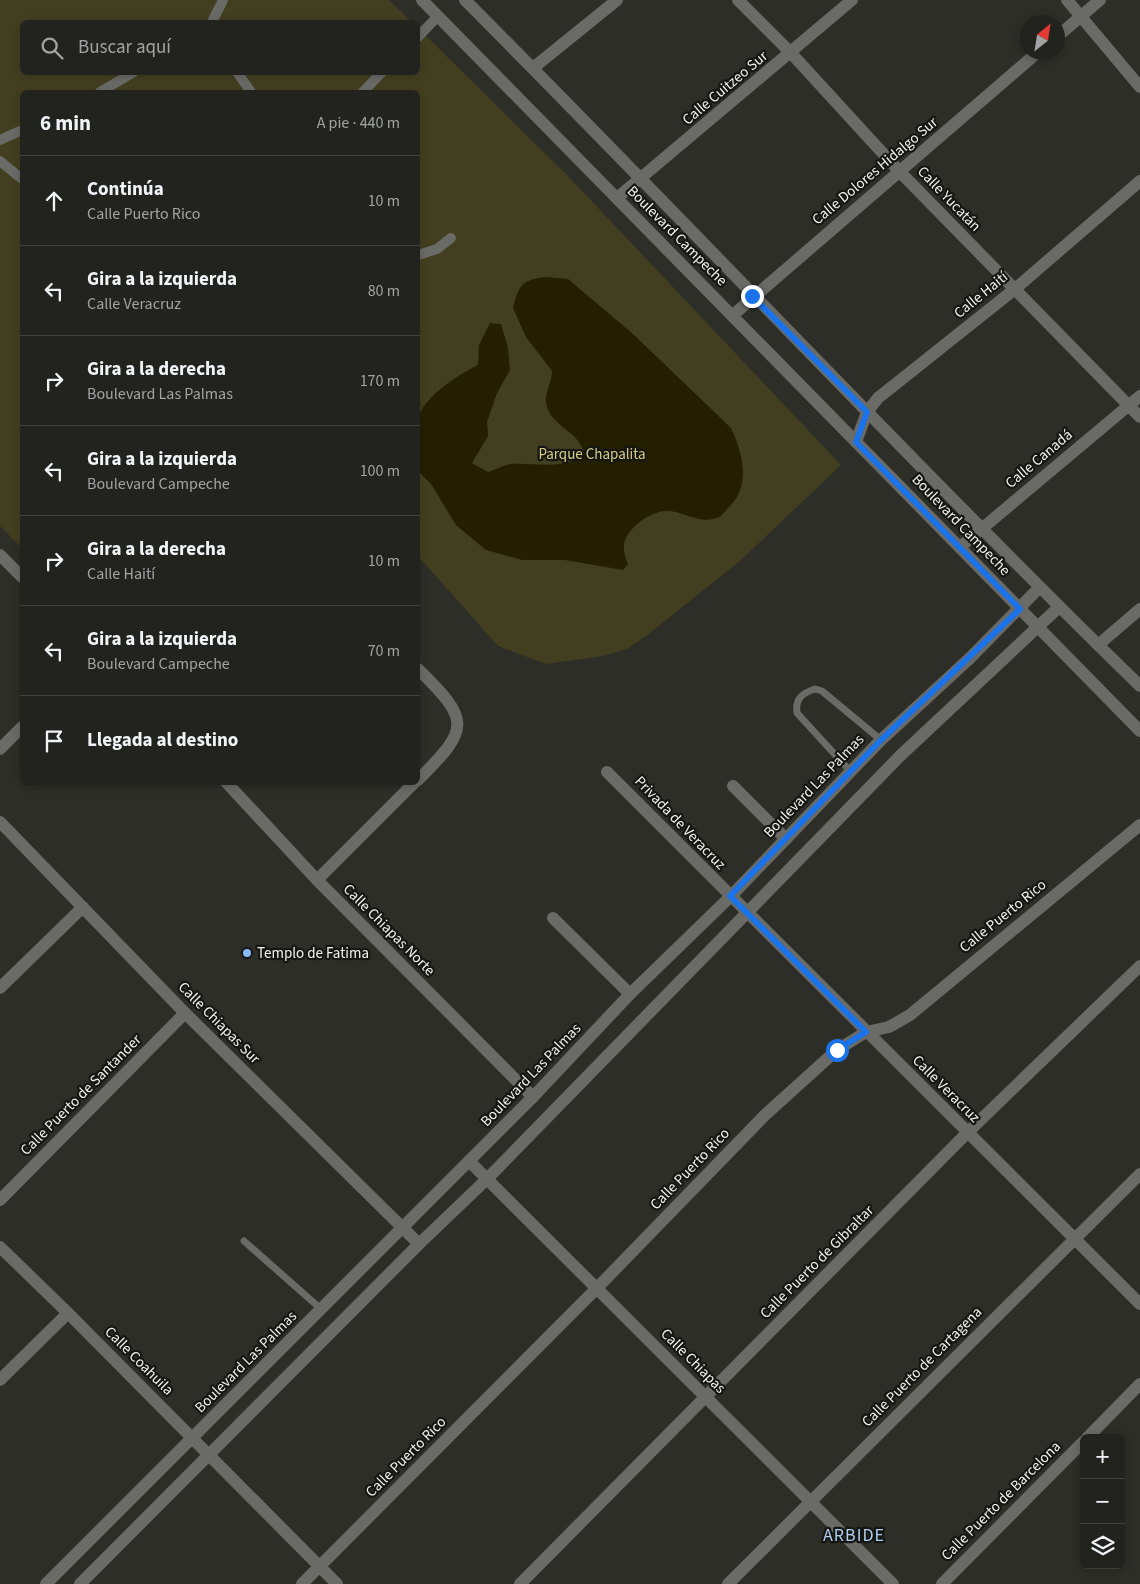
<!DOCTYPE html>
<html lang="es">
<head>
<meta charset="utf-8">
<style>
  :root { --surface:#22221e; --page:#2a2a27; --text:#f1f3f6; --muted:#a2a4a4; --line:#3f3f3c }
  body { margin:0; font-family:"Source Sans 3",sans-serif; background:var(--page); color:var(--text) }
  .controls { position:absolute; right:15px; bottom:15px; display:grid; overflow:hidden; border-radius:8px; box-shadow:0 2px 8px #0003 }
  .controls button { width:45px; height:45px; display:grid; place-items:center; padding:0; border:0; border-bottom:1px solid var(--line); background:var(--surface); color:var(--text); font:25px sans-serif }
  .compass { position:absolute; left:1020px; top:15px; width:45px; height:45px; border-radius:50%; background:var(--surface); box-shadow:0 2px 8px #0003; rotate:30deg }
  .stop { position:absolute; width:15px; height:15px; margin:-11px; border:4px solid #1a73e8; border-radius:50%; background:#fff }
  .stop.end { background:#1a73e8; border-color:#fff; box-shadow:0 1px 5px #0008 }
  .list { margin:0; padding:0; list-style:none }
  h2 { display:flex; justify-content:space-between; align-items:center; height:65px; margin:0; padding:0 20px; font-size:21px }
  h2 small { font-size:16px; font-weight:400; color:var(--muted) }
  .list li { display:grid; grid-template-columns:32px 1fr auto; gap:15px; align-items:center; box-sizing:border-box; height:90px; padding:0 20px; border-top:1px solid var(--line) }
  .list b { display:block; font-size:19px; white-space:nowrap }
  .list p { margin:0; font-size:16px; white-space:nowrap; color:var(--muted) }
  .list em { font-size:16px; font-style:normal; color:var(--muted) }
  .icon { flex:none; width:28px; height:28px; fill:none; stroke:currentColor; stroke-width:2; stroke-linecap:round; stroke-linejoin:round }
  .map { position:relative; flex:none; width:1140px; height:1584px; overflow:hidden }
  .search { position:absolute; background:var(--surface); box-shadow:0 2px 8px #0003; left:20px; top:20px; width:400px; height:55px; display:flex; align-items:center; gap:12px; box-sizing:border-box; padding:0 18px; border-radius:8px; color:var(--muted); font-size:19px }
  .panel { position:absolute; background:var(--surface); box-shadow:0 2px 8px #0003; left:20px; top:90px; width:400px; height:695px; border-radius:8px }
  .map>svg:first-child { display:block }
  .green { fill:#423f20 }
  .water { fill:#231f00 }
  .lines { fill:none; stroke-linecap:round; stroke-linejoin:round }
  .service { stroke:#6a6a67; stroke-width:7 }
  .pedestrian { stroke:#6a6a67; stroke-width:10 }
  .minor { stroke:#6a6a67; stroke-width:12 }
  .tertiary { stroke:#6a6a67; stroke-width:12 }
  .route { stroke:#1a73e8; stroke-width:6 }
  .poi-dot { fill:#86bbfb; stroke:#161613; stroke-width:2 }
  .labels { text-anchor:middle; dominant-baseline:central; stroke-width:4.5; stroke-linejoin:round; paint-order:stroke }
  .street-label { font-size:15px; fill:#f2f2ee; stroke:#161613 }
  .park-label { font-size:15px; fill:#d6cf87; stroke:#161613 }
  .poi-label { font-size:15px; fill:#f2f2ee; stroke:#161613; text-anchor:start }
  .quarter-label { font-size:18px; letter-spacing:1px; fill:#b1cff3; stroke:#161613 }
</style>
</head>
<body>
<div class="map">
<svg width="1140" height="1584" viewBox="0 0 1140 1584">
  <rect width="100%" height="100%" fill="#2e2e28"/>
  <!-- green -->
  <path class="green" d="M0 0H389L412 22H22V72H418V28L567 175 841 465 740 561 646 636 627 649 603 656 546 664 498 646 418 556V92H22V548L0 526Z"/>
  <!-- water -->
  <path class="water" d="M546 277 568 279 633 334 731 428C743 454 752 487 727 509 725 511 722 516 719 517 702 525 686 513 670 511 653 509 626 528 624 545 623 551 626 559 628 564L623 570 565 560H522L486 550 456 525 431 484 418 471C417 455 414 434 418 419 424 396 458 375 478 365L479 345 490 323 501 324 508 348 510 370 497 393 487 422 488 436 472 463 488 472C495 470 503 465 511 464 535 462 564 471 584 454 580 430 549 427 546 402 545 393 552 381 552 371L526 337 513 308C519 285 521 280 546 277Z"/>
  <g class="lines">
    <!-- service -->
    <path class="service" d="M851 772 797 713C795 699 802 693 815 689L822 691 881 740
      M244 1241 321 1309"/>
    <!-- pedestrian -->
    <path class="pedestrian" d="M212 22 223 0
      M418 37 438 16
      M237 72 251 92
      M100 92 134 72
      M363 92 382 72
      M0 140 22 130
      M0 161 22 179
      M418 255 437 249 451 238"/>
    <!-- minor -->
    <path class="minor" d="M738 0 791 53 900 172 1140 417
      M1067 0 1140 87
      M1058 36 1100 0
      M533 68 617 0
      M617 198 852 0
      M733 315 1038 52
      M856 442 867 412 878 398 1015 289 1140 181
      M960 547 1140 396
      M0 555 22 577
      M1098 645 1140 609
      M418 669C471 721 470 728 418 780
      M0 749 22 727
      M607 772 1140 1304
      M226 782 317 880 533 1097
      M733 786 786 839
      M0 822 185 1013 419 1244
      M317 880 415 782
      M553 918 630 994
      M0 988 83 907
      M469 1161 893 1584
      M0 1200 185 1013
      M0 1247 68 1313 337 1584
      M0 1380 68 1313
      M1087 1438 1140 1384
      M302 1584 597 1288 765 1115 837 1050 866 1032 889 1027 910 1015 1140 825
      M520 1584 967 1133 1140 966
      M728 1584 1140 1174
      M942 1584 1084 1441"/>
    <!-- tertiary -->
    <path class="tertiary" d="M422 0 1140 731
      M465 0C691 227 911 462 1140 686
      M46 1584 533 1097 630 994 731 896 881 740 970 658 1039 588
      M80 1584 419 1244 488 1178 901 755 1058 608"/>
  </g>
  <g class="lines">
    <!-- route -->
    <path class="route" d="M752 296 867 412 856 442 1020 609 881 740 730 896 866 1032 837 1050"/>
  </g>
  <!-- markers -->
  <circle class="poi-dot" cx="247" cy="953" r="5"/>
  <g class="labels">
    <!-- street labels -->
    <g class="street-label">
      <text transform="translate(725 88) rotate(-40)">Calle Cuitzeo Sur</text>
      <text transform="translate(875 171) rotate(-40)">Calle Dolores Hidalgo Sur</text>
      <text transform="translate(949 199) rotate(46)">Calle Yucatán</text>
      <text transform="translate(677 236) rotate(45)">Boulevard Campeche</text>
      <text transform="translate(981 295) rotate(-39)">Calle Haití</text>
      <text transform="translate(1039 459) rotate(-40)">Calle Canadá</text>
      <text transform="translate(961 525) rotate(46)">Boulevard Campeche</text>
      <text transform="translate(814 786) rotate(-46)">Boulevard Las Palmas</text>
      <text transform="translate(680 823) rotate(46)">Privada de Veracruz</text>
      <text transform="translate(1003 916) rotate(-39)">Calle Puerto Rico</text>
      <text transform="translate(389 930) rotate(45)">Calle Chiapas Norte</text>
      <text transform="translate(219 1023) rotate(45)">Calle Chiapas Sur</text>
      <text transform="translate(531 1075) rotate(-46)">Boulevard Las Palmas</text>
      <text transform="translate(946 1089) rotate(45)">Calle Veracruz</text>
      <text transform="translate(81 1095) rotate(-45)">Calle Puerto de Santander</text>
      <text transform="translate(690 1169) rotate(-46)">Calle Puerto Rico</text>
      <text transform="translate(817 1262) rotate(-45)">Calle Puerto de Gibraltar</text>
      <text transform="translate(139 1361) rotate(45)">Calle Coahuila</text>
      <text transform="translate(693 1361) rotate(45)">Calle Chiapas</text>
      <text transform="translate(246 1362) rotate(-45)">Boulevard Las Palmas</text>
      <text transform="translate(922 1367) rotate(-45)">Calle Puerto de Cartagena</text>
      <text transform="translate(406 1457) rotate(-45)">Calle Puerto Rico</text>
      <text transform="translate(1001 1501) rotate(-45)">Calle Puerto de Barcelona</text>
    </g>
    <!-- park labels -->
    <g class="park-label">
      <text x="592" y="454">Parque Chapalita</text>
    </g>
    <!-- poi labels -->
    <g class="poi-label">
      <text x="257" y="953">Templo de Fatima</text>
    </g>
    <!-- quarter labels -->
    <g class="quarter-label">
      <text x="854" y="1535">ARBIDE</text>
    </g>
  </g>
</svg>
<div class="controls">
<button>+</button>
<button>−</button>
<button><svg class="icon" aria-label="layers" viewBox="0 0 24 24"><path d="M12 4l9 5-9 5-9-5zM3 14l9 5 9-5"/></svg></button>
</div>
<svg class="compass" viewBox="-18 -18 36 36"><path d="M0-13l5 13h-10z" fill="#e53935"/><path d="M0 13l5-13h-10z" fill="#a2a4a4"/></svg>
<div class="stop" style="left:837px;top:1050px"></div>
<div class="stop end" style="left:752px;top:296px"></div>
<div class="search"><svg class="icon" aria-label="search" viewBox="0 0 24 24"><circle cx="10" cy="10" r="6"/><path d="M15 15l6 6"/></svg>Buscar aquí</div>
<section class="panel">
<h2>6 min<small>A pie · 440 m</small></h2>
<ul class="list">
<li><svg class="icon" aria-label="ahead" viewBox="0 0 24 24"><path d="M12 20V5M6 11l6-6 6 6"/></svg><div><b>Continúa</b><p>Calle Puerto Rico</p></div><em>10 m</em></li>
<li><svg class="icon" aria-label="left" viewBox="0 0 24 24"><path d="M17 20v-9H6M10 6l-5 5 5 5"/></svg><div><b>Gira a la izquierda</b><p>Calle Veracruz</p></div><em>80 m</em></li>
<li><svg class="icon" aria-label="right" viewBox="0 0 24 24"><path d="M7 20v-9h11M14 6l5 5-5 5"/></svg><div><b>Gira a la derecha</b><p>Boulevard Las Palmas</p></div><em>170 m</em></li>
<li><svg class="icon" aria-label="left" viewBox="0 0 24 24"><path d="M17 20v-9H6M10 6l-5 5 5 5"/></svg><div><b>Gira a la izquierda</b><p>Boulevard Campeche</p></div><em>100 m</em></li>
<li><svg class="icon" aria-label="right" viewBox="0 0 24 24"><path d="M7 20v-9h11M14 6l5 5-5 5"/></svg><div><b>Gira a la derecha</b><p>Calle Haití</p></div><em>10 m</em></li>
<li><svg class="icon" aria-label="left" viewBox="0 0 24 24"><path d="M17 20v-9H6M10 6l-5 5 5 5"/></svg><div><b>Gira a la izquierda</b><p>Boulevard Campeche</p></div><em>70 m</em></li>
<li><svg class="icon" aria-label="arrive" viewBox="0 0 24 24"><path d="M6 21V4h12l-3 4 3 4H6"/></svg><div><b>Llegada al destino</b></div></li>
</ul>
</section>
</div>
</body>
</html>
